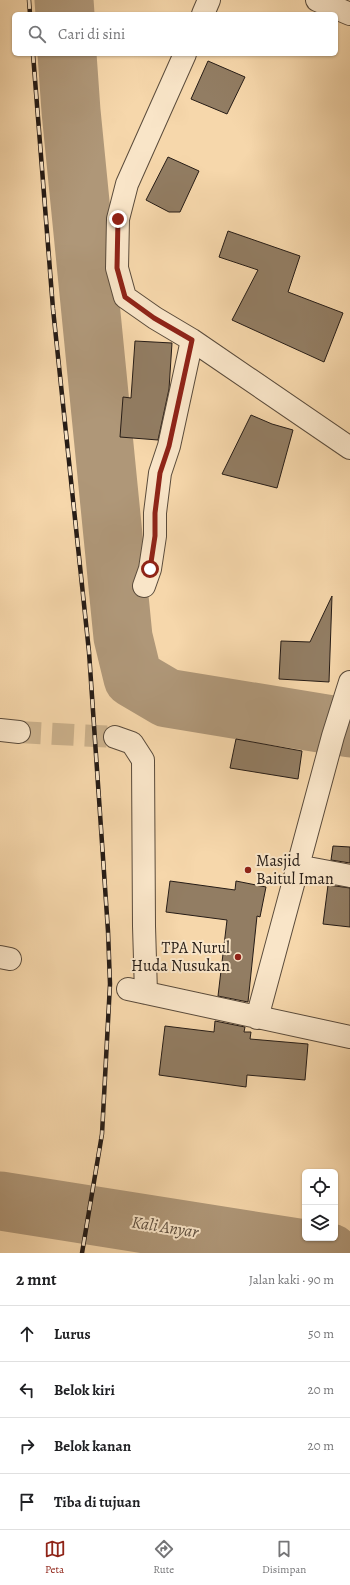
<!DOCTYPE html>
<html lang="id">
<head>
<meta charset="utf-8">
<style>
  :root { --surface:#fff; --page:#f6f6f6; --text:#202124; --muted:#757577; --line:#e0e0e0; --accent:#8f2418 }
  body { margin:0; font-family:Alegreya,serif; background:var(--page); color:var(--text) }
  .controls { position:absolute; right:12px; bottom:12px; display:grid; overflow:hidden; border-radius:6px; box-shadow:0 1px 3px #0004 }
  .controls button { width:36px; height:36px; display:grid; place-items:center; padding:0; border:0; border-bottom:1px solid var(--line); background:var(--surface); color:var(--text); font:20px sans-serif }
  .stop { position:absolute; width:12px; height:12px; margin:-9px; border:3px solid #8f2418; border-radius:50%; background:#fff }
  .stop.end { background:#8f2418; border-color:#fff; box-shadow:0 1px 4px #0008 }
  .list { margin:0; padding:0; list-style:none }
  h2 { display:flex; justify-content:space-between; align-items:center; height:52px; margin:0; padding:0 16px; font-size:17px }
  h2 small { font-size:13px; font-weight:400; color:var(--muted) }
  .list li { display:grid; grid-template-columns:26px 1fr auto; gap:12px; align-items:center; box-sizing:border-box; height:56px; padding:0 16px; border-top:1px solid var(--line) }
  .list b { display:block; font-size:15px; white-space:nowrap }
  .list em { font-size:13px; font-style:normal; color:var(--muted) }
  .icon { flex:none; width:22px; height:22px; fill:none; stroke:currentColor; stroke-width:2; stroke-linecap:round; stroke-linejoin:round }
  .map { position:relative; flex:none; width:350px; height:1253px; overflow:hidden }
  .search { position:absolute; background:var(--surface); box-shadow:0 1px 3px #0004; left:12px; right:12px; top:12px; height:44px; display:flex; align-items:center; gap:10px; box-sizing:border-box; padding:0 14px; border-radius:6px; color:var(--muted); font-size:15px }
  .sheet { height:276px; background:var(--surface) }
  nav { display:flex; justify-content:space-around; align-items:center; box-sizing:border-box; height:56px; border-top:1px solid var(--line); background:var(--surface); font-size:11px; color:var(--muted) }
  nav a { display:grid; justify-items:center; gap:2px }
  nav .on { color:var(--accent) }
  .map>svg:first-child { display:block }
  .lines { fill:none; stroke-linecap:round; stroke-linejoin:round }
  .river { stroke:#af9778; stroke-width:59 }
  .building { fill:#927d63; stroke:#261c16 }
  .minor-tunnel { stroke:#ccb28d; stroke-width:22; stroke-dasharray:22 11; stroke-linecap:butt }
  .minor-casing { stroke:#5a4b3b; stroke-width:24 }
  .minor { stroke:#f9e5c8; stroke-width:22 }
  .rail-casing { stroke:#261c16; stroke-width:4.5 }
  .rail { stroke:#f9e5c8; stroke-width:3; stroke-dasharray:9; stroke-linecap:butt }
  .route { stroke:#8f2418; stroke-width:5 }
  .poi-dot { fill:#8f2418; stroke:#f9e5c8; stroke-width:1.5 }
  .labels { text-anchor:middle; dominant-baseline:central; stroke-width:4; stroke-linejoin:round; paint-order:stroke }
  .poi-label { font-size:16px; fill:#261c16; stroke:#f9e5c8; text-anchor:start }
  .water-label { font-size:17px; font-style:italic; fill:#5d4d3d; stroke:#f9e5c8 }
</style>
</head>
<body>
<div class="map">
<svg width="350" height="1253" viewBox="0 0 350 1253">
  <rect width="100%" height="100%" fill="#f6d7ab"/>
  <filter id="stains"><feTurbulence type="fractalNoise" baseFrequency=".005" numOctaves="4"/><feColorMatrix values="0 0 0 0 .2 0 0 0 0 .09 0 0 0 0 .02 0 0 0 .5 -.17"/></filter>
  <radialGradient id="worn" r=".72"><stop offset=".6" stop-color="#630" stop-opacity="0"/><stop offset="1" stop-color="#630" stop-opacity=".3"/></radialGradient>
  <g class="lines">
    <!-- river -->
    <path class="river" d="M64 0 65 14
      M67 54 71 111 123 637 133 678 167 698 350 728
      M0 1201 330 1253"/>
  </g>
  <!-- building -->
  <path class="building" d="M208 61 245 77 227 114 191 99Z
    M168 157 199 171 180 212H169L146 200Z
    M228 231 300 256 288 292 343 313 324 362 232 320 258 270 219 257Z
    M135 341 172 343 169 389 158 440 120 437 123 397 131 398Z
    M251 415 272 424 293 430 277 488 222 474Z
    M332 596 329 682 279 679 281 641 310 642Z
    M236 739 302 751 298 779 230 768Z
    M333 846 350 847V863L331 860Z
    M170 881 235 890 236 881 266 887 260 917 257 916 248 1002 218 996 227 920 166 912Z
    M328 885 350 888V927L323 924Z
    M215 1021 245 1027 244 1032H251L250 1039 308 1044 305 1080 247 1075 246 1087 159 1075 165 1026 214 1032Z"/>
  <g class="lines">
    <!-- minor-tunnel -->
    <path class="minor-tunnel" d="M19 732 115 737"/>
    <!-- minor casing -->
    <g class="minor-casing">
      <path id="minor" d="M317 0 350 14
        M203 14 209 0
        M185 54 127 184 118 219 117 268 125 297 155 318 192 340 350 448
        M144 586 150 569 155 536V513L160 473 169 446 192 340
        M0 730 19 732
        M115 737 132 743 143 760 144 926 146 993
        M297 866 350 876
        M0 957 10 959
        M128 989 350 1037
        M257 1018 333 736 350 682"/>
    </g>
    <!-- minor -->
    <use href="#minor" class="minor"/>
    <!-- rail casing -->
    <g class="rail-casing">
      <path id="rail" d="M29 0 30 14
        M33 54 53 309 89 652 108 931 110 984 102 1134 82 1253"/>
    </g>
    <!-- rail -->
    <use href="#rail" class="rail"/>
  </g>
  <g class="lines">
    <!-- route -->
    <path class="route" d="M118 219 117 268 125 297 154 318 192 340 169 446 160 473 155 513V536L150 569"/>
  </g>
  <!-- markers -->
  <g class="poi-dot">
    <circle cx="248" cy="870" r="4"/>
    <circle cx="238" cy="957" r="4"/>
  </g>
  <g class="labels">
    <!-- poi labels -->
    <g class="poi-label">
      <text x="256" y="861">Masjid<tspan x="256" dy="18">Baitul Iman</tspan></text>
      <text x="230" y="948" text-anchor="end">TPA Nurul<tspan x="230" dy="18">Huda Nusukan</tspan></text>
    </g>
    <!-- water labels -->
    <g class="water-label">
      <text transform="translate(165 1227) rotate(9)">Kali Anyar</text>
    </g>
  </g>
  <rect width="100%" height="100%" filter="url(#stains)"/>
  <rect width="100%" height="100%" fill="url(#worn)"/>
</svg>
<div class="controls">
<button><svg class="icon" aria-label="locate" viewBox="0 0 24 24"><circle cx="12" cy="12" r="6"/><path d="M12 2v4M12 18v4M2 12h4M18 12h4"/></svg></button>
<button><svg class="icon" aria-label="layers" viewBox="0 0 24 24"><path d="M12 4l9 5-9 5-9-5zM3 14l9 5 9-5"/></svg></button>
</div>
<div class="stop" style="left:150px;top:569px"></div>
<div class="stop end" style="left:118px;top:219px"></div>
<div class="search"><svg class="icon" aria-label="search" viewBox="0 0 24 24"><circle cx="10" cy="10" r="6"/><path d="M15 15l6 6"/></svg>Cari di sini</div>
</div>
<section class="sheet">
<h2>2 mnt<small>Jalan kaki · 90 m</small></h2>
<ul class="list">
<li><svg class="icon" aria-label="ahead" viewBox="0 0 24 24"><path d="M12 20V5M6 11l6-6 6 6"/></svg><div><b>Lurus</b></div><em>50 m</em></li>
<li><svg class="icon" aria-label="left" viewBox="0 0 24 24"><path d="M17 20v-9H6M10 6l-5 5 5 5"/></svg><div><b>Belok kiri</b></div><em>20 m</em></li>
<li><svg class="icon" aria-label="right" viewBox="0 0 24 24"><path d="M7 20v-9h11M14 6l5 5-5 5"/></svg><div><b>Belok kanan</b></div><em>20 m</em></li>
<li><svg class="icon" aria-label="arrive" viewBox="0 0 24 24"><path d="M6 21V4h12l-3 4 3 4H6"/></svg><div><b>Tiba di tujuan</b></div></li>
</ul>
</section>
<nav>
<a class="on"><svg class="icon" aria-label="map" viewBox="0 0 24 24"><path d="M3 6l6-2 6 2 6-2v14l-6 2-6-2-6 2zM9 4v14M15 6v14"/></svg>Peta</a>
<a><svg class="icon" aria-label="directions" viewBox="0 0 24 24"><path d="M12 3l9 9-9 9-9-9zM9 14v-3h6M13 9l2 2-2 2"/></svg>Rute</a>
<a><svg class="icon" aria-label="saved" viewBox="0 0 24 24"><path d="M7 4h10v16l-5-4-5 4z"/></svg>Disimpan</a>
</nav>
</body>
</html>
